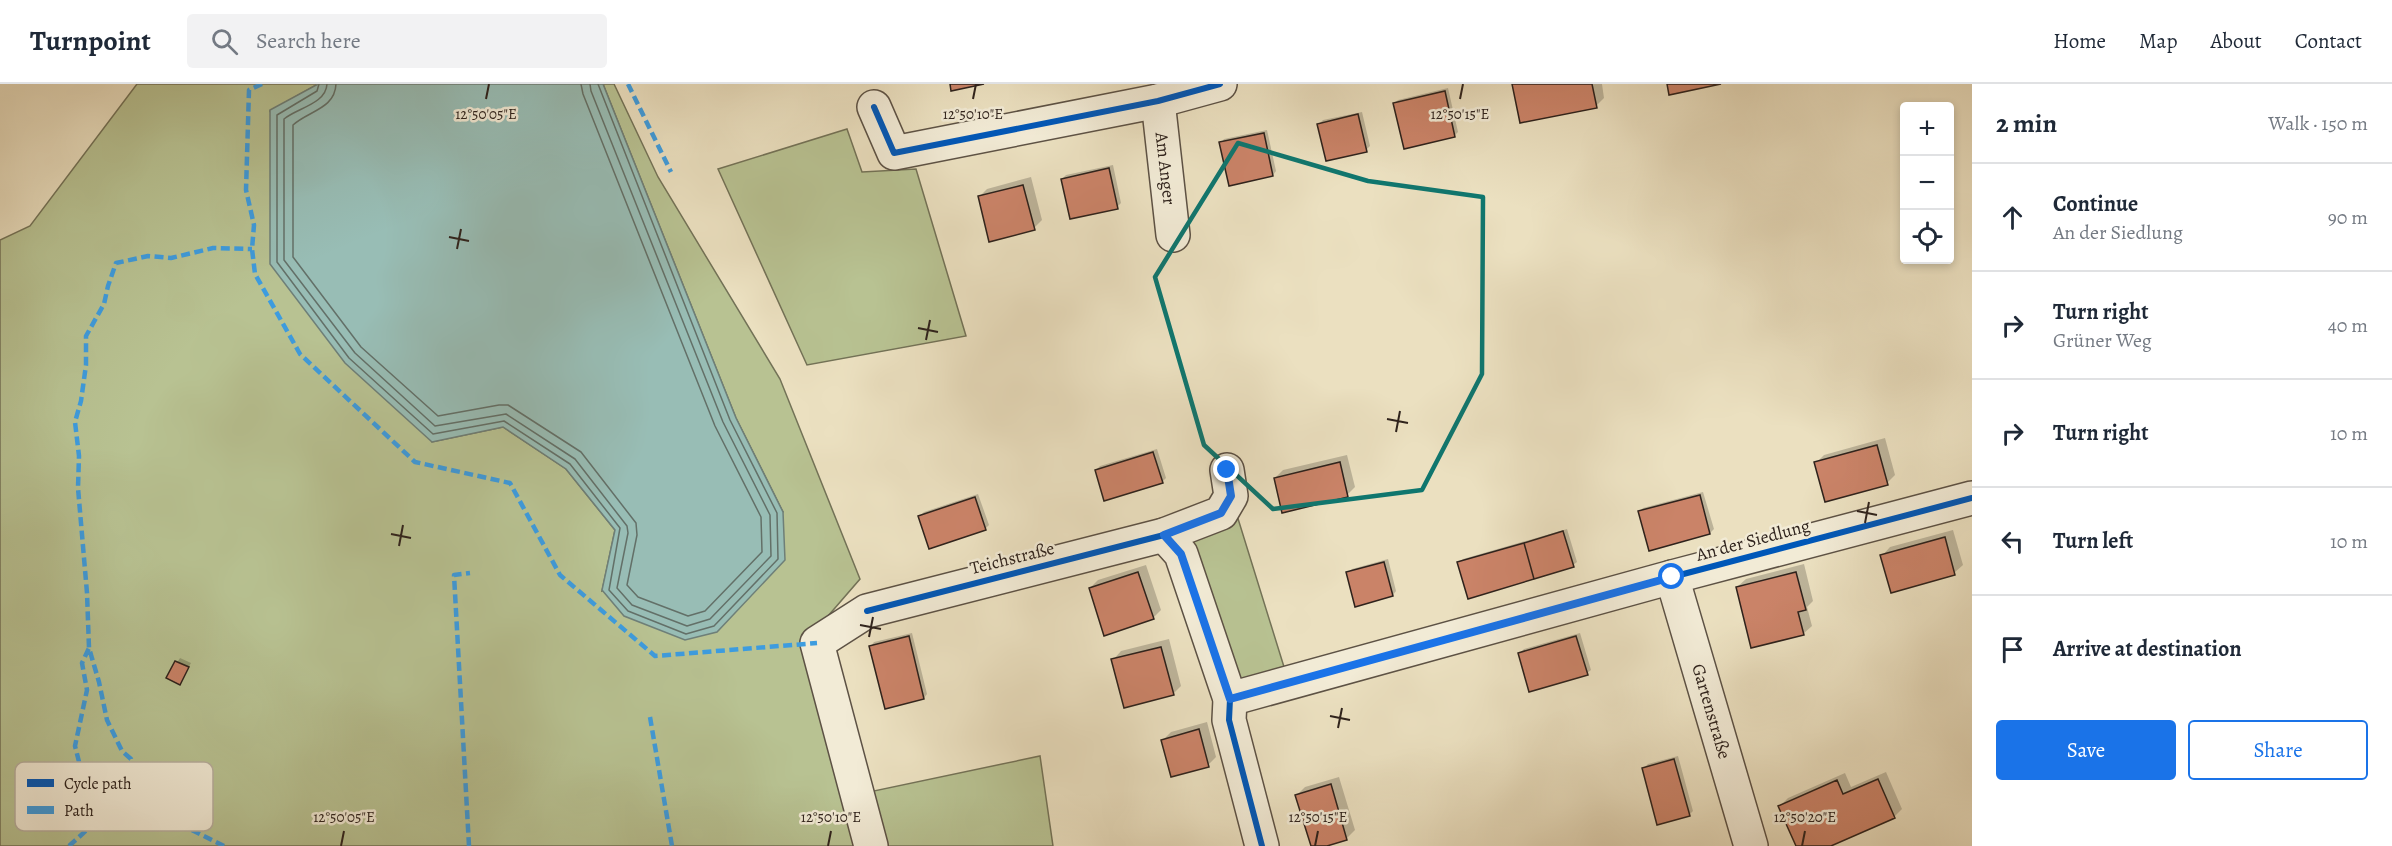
<!DOCTYPE html>
<html lang="en">
<head>
<meta charset="utf-8">
<style>
  :root { --surface:#fff; --page:#f2f2f3; --text:#1f2937; --muted:#747a83; --line:#e0e1e3; --accent:#1a73e8 }
  body { margin:0; font-family:Alegreya,serif; background:var(--page); color:var(--text) }
  .controls { position:absolute; right:18px; top:18px; display:grid; overflow:hidden; border-radius:6px; box-shadow:0 3px 9px #0003 }
  .controls button { width:54px; height:54px; display:grid; place-items:center; padding:0; border:0; border-bottom:2px solid var(--line); background:var(--surface); color:var(--text); font:30px sans-serif }
  .stop { position:absolute; width:18px; height:18px; margin:-14px; border:4px solid #1a73e8; border-radius:50%; background:#fff }
  .stop.end { background:#1a73e8; border-color:#fff; box-shadow:0 2px 6px #0008 }
  .list { margin:0; padding:0; list-style:none }
  h2 { display:flex; justify-content:space-between; align-items:center; height:78px; margin:0; padding:0 24px; font-size:26px }
  h2 small { font-size:20px; font-weight:400; color:var(--muted) }
  .list li { display:grid; grid-template-columns:39px 1fr auto; gap:18px; align-items:center; box-sizing:border-box; height:108px; padding:0 24px; border-top:2px solid var(--line) }
  .list b { display:block; font-size:22px; white-space:nowrap }
  .list p { margin:0; font-size:20px; white-space:nowrap; color:var(--muted) }
  .list em { font-size:20px; font-style:normal; color:var(--muted) }
  .actions { display:flex; gap:12px; padding:18px 24px }
  .actions a { flex:1; padding:14px 0; border:2px solid var(--accent); border-radius:6px; text-align:center; font-size:21px; color:var(--accent) }
  .actions .main { background:var(--accent); color:#fff }
  .icon { flex:none; width:33px; height:33px; fill:none; stroke:currentColor; stroke-width:2; stroke-linecap:round; stroke-linejoin:round }
  .map { position:relative; flex:none; width:1972px; height:762px; overflow:hidden }
  header { display:flex; align-items:center; gap:36px; box-sizing:border-box; height:84px; padding:0 30px; background:var(--surface); border-bottom:2px solid var(--line) }
  header strong { font-size:28px }
  nav { display:flex; gap:33px; margin-inline-start:auto; font-size:21px }
  .search { width:420px; height:54px; background:var(--page); display:flex; align-items:center; gap:15px; box-sizing:border-box; padding:0 21px; border-radius:6px; color:var(--muted); font-size:22px }
  main { display:flex }
  aside { flex:1; background:var(--surface) }
  .map>svg:first-child { display:block }
  .green { fill:#b8c292; stroke:#737257; stroke-width:1.5 }
  .water { fill:#98bdb5; stroke:#6e7f78; stroke-width:1.5 }
  .shadow { fill:#0003 }
  .lines { fill:none; stroke-linecap:round; stroke-linejoin:round }
  .shore { stroke:#637068; stroke-width:1.5 }
  .building { fill:#ca8368; stroke:#2e221c; stroke-width:1.5 }
  .minor-casing { stroke:#5d5245; stroke-width:36 }
  .minor { stroke:#f2ebd6; stroke-width:33 }
  .quiet { stroke:#3d9cdf; stroke-width:4.5; stroke-dasharray:9 4.5; stroke-linecap:butt }
  .cycleway-casing { stroke:#f2ebd6; stroke-width:10 }
  .cycleway { stroke:#0057b8; stroke-width:6 }
  .route { stroke:#1a73e8; stroke-width:8 }
  .marked { fill:none; stroke:#0f766e; stroke-width:4.5; stroke-linejoin:round }
  .ticks { fill:none; stroke:#2e221c; stroke-width:2 }
  .labels { text-anchor:middle; dominant-baseline:central; stroke-width:5; stroke-linejoin:round; paint-order:stroke }
  .street-label { font-size:18px; fill:#2e221c; stroke:#f2ebd6 }
  .key { fill:#f2ebd6; stroke:#b7af9e; stroke-width:1.5 }
  .key-label { font-size:16px; fill:#2e221c }
  .ticks-label { font-size:15px; text-anchor:middle; fill:#2e221c; stroke:#f2ebd6; stroke-width:5; stroke-linejoin:round; paint-order:stroke }
</style>
</head>
<body>
<header>
<strong>Turnpoint</strong>
<div class="search"><svg class="icon" aria-label="search" viewBox="0 0 24 24"><circle cx="10" cy="10" r="6"/><path d="M15 15l6 6"/></svg>Search here</div>
<nav><a>Home</a><a>Map</a><a>About</a><a>Contact</a></nav>
</header>
<main>
<div class="map">
<svg width="1972" height="762" viewBox="0 0 1972 762">
  <rect width="100%" height="100%" fill="#ebe0c0"/>
  <filter id="stains"><feTurbulence type="fractalNoise" baseFrequency=".00333" numOctaves="4"/><feColorMatrix values="0 0 0 0 .2 0 0 0 0 .09 0 0 0 0 .02 0 0 0 .5 -.17"/></filter>
  <radialGradient id="worn" r=".72"><stop offset=".6" stop-color="#630" stop-opacity="0"/><stop offset="1" stop-color="#630" stop-opacity=".3"/></radialGradient>
  <!-- green -->
  <path class="green" d="M137 0H318L270 27 432 358 503 343 566 385 615 446 602 507 783 428 736 334 603 0H614L658 93 780 295 860 495 809 554 860 710 1040 672 1053 762H0V156L30 142Z
    M847 45 862 88 916 85 966 252 807 281 718 85Z
    M1231 412 1289 599 1230 615 1164 451Z"/>
  <!-- water -->
  <path class="water" d="M318 0H603L736 334 783 428 785 476 717 548 685 556 624 532 602 506 615 446 566 385 503 343 432 358 345 279 270 180V26Z"/>
  <!-- shadow -->
  <path class="shadow" d="M1514 0H1602L1604 14 1596 22Z
    M1448 4 1458 48 1455 51 1394 20 1398 16Z
    M1362 28 1370 62 1366 66 1319 40 1323 36Z
    M1267 46 1276 87 1273 91 1221 59 1224 55Z
    M1113 81 1121 119 1117 123 1062 95 1066 91Z
    M1031 93 1042 136 1034 144 979 113 987 105Z
    M1885 354 1895 391 1887 399 1816 379 1824 371Z
    M1157 365 1166 394 1162 398 1096 386 1100 382Z
    M1347 371 1355 403 1347 411 1275 394 1283 386Z
    M1703 408 1714 445 1710 449 1639 428 1643 424Z
    M978 410 989 441 985 445 920 432 924 428Z
    M1567 445 1577 478 1573 481 1459 479 1463 475Z
    M1953 446 1963 481 1954 489 1882 472 1890 463Z
    M1388 475 1396 507 1393 511 1348 489 1352 485Z
    M1804 480 1813 517 1807 523 1812 542 1803 550 1737 503 1746 495Z
    M1146 481 1161 526 1153 534 1090 504 1098 496Z
    M912 549 927 610 924 614 871 562 874 558Z
    M1580 549 1591 586 1587 589 1520 569 1524 565Z
    M1169 555 1181 602 1173 610 1113 576 1121 567Z
    M180 574 191 579 180 599 168 594Z
    M1207 638 1216 673 1208 681 1163 656 1171 648Z
    M1678 672 1693 727 1689 731 1644 684 1648 680Z
    M1886 688 1902 725 1894 733 1827 762H1797L1780 722 1788 714 1845 689 1851 703Z
    M1339 693 1355 746 1347 754 1322 762H1312L1297 711 1305 703Z"/>
  <g class="lines">
    <!-- shore -->
    <path class="shore" d="M319 0 317 7 277 31V178L349 274 433 350 504 337 570 380 620 444 609 506 628 527 686 550 714 542 778 475 777 429 730 336 598 0
      M327 0C326 20 297 24 284 35V176L355 269 435 342 506 330 575 375 627 442 628 449 617 504 632 521 687 542 710 535 771 472 770 431 723 338 591 7 590 0
      M336 0C335 25 308 27 293 41V173L361 263 438 332 499 321H508L581 368 636 439 637 451 627 501 638 513 688 532 705 527 762 468 761 433 715 342 583 10 581 0"/>
  </g>
  <!-- building -->
  <path class="building" d="M950 0H984L951 7Z
    M1512 0H1592L1597 24 1520 39Z
    M1667 0H1721L1669 11Z
    M1445 7 1455 53 1404 65 1393 19Z
    M1358 30 1367 68 1326 77 1317 40Z
    M1264 49 1273 92 1229 102 1219 58Z
    M1109 84 1118 125 1070 135 1061 95Z
    M1023 101 1035 146 989 158 978 112Z
    M1877 361 1888 401 1825 418 1814 378Z
    M1153 368 1163 399 1104 417 1095 386Z
    M1340 378 1348 413 1282 429 1274 394Z
    M1700 411 1710 450 1649 467 1638 427Z
    M975 413 986 446 929 465 918 432Z
    M1563 447 1574 483 1534 495 1524 459Z
    M1945 453 1955 491 1891 509 1880 471Z
    M1524 459 1534 495 1468 515 1457 478Z
    M1384 478 1393 512 1355 523 1346 488Z
    M1138 488 1154 535 1104 552 1089 504Z
    M1796 488 1806 526 1798 528 1804 551 1751 564 1736 503Z
    M909 552 924 615 885 625 869 562Z
    M1576 552 1588 591 1529 608 1518 569Z
    M1161 563 1174 611 1124 624 1111 575Z
    M175 577 189 583 180 601 166 594Z
    M1199 645 1209 683 1171 693 1161 656Z
    M1674 675 1690 732 1657 741 1642 684Z
    M1878 695 1895 734 1831 762H1796L1778 722 1837 696 1843 710Z
    M1331 700 1347 756 1327 762H1311L1295 711Z"/>
  <g class="lines">
    <!-- minor casing -->
    <g class="minor-casing">
      <g id="minor">
        <path id="s1" d="M1158 17 1173 151"/>
        <path d="M874 23 894 69 1158 17 1220 0"/>
        <path d="M1164 451 1181 470 1230 615 1229 636 1262 762"/>
        <path id="s2" d="M1672 493 1751 762"/>
        <path d="M1230 615 1672 493 1972 414"/>
        <path d="M871 762 817 559 867 527 1164 451 1221 429 1231 412 1227 386"/>
      </g>
    </g>
    <!-- minor -->
    <use href="#minor" class="minor"/>
    <!-- quiet -->
    <path class="quiet" d="M262 0 249 6 246 106 254 141 252 165 255 190 300 270 415 378 510 399 560 491 655 572 817 559
      M628 0 671 88
      M650 633 672 762
      M69 762 89 744 91 725 75 662 87 606 82 579 89 564
      M224 762 184 742 151 717 134 699 131 675 122 667 107 636 99 598 89 564 87 509 78 404 79 372 75 338 81 317 86 281V252L104 220 108 202 116 179 148 172 171 174 213 164 252 165
      M469 762 454 491 470 489"/>
    <!-- cycleway casing -->
    <g class="cycleway-casing">
      <path id="cycleway" d="M874 23 894 69 1158 17 1220 0
        M867 527 1164 451 1181 470 1230 615 1229 636 1262 762
        M1230 615 1672 493 1972 414"/>
    </g>
    <!-- cycleway -->
    <use href="#cycleway" class="cycleway"/>
  </g>
  <g class="lines">
    <!-- route -->
    <path class="route" d="M1227 386 1231 412 1221 429 1164 451 1181 470 1230 615 1672 493"/>
  </g>
  <!-- marked area -->
  <path class="marked" d="M1238 59 1368 97 1483 113 1482 290 1422 406 1273 425 1204 361 1155 193Z"/>
  <!-- ticks -->
  <path class="ticks" d="M486 15 489 0M973 15 976 0M1460 15 1463 0M449 153 469 157M457 165 461 145M918 244 938 248M926 256 930 236M1387 335 1408 339M1396 348 1400 327M1857 427 1877 431M1865 439 1869 418M391 450 411 454M399 462 403 441M860 541 881 545M869 553 873 533M1330 632 1350 636M1338 644 1342 624M341 762 344 747M828 762 831 747M1315 762 1318 747M1802 762 1805 747"/>
  <g class="labels">
    <!-- street labels -->
    <g class="street-label">
      <text stroke="none"><textPath href="#s1" startOffset="68">Am Anger</textPath></text>
      <text transform="translate(1753 456) rotate(-15)">An der Siedlung</text>
      <text transform="translate(1012 474) rotate(-14)">Teichstraße</text>
      <text stroke="none"><textPath href="#s2" startOffset="140">Gartenstraße</textPath></text>
    </g>
  </g>
  <!-- legend -->
  <rect x="15" y="678" width="198" height="69" rx="9" class="key"/>
  <rect x="27" y="695" width="27" height="8" fill="#0057b8"/>
  <rect x="27" y="722" width="27" height="8" fill="#3d9cdf"/>
  <g class="key-label">
    <text x="64" y="705">Cycle path</text>
    <text x="64" y="732">Path</text>
  </g>
  <g class="ticks-label">
    <text x="486" y="35">12°50'05"E</text>
    <text x="973" y="35">12°50'10"E</text>
    <text x="1460" y="35">12°50'15"E</text>
    <text x="344" y="738">12°50'05"E</text>
    <text x="831" y="738">12°50'10"E</text>
    <text x="1318" y="738">12°50'15"E</text>
    <text x="1805" y="738">12°50'20"E</text>
  </g>
  <rect width="100%" height="100%" filter="url(#stains)"/>
  <rect width="100%" height="100%" fill="url(#worn)"/>
</svg>
<div class="controls">
<button>+</button>
<button>−</button>
<button><svg class="icon" aria-label="locate" viewBox="0 0 24 24"><circle cx="12" cy="12" r="6"/><path d="M12 2v4M12 18v4M2 12h4M18 12h4"/></svg></button>
</div>
<div class="stop" style="left:1672px;top:493px"></div>
<div class="stop end" style="left:1227px;top:386px"></div>
</div>
<aside>
<h2>2 min<small>Walk · 150 m</small></h2>
<ul class="list">
<li><svg class="icon" aria-label="ahead" viewBox="0 0 24 24"><path d="M12 20V5M6 11l6-6 6 6"/></svg><div><b>Continue</b><p>An der Siedlung</p></div><em>90 m</em></li>
<li><svg class="icon" aria-label="right" viewBox="0 0 24 24"><path d="M7 20v-9h11M14 6l5 5-5 5"/></svg><div><b>Turn right</b><p>Grüner Weg</p></div><em>40 m</em></li>
<li><svg class="icon" aria-label="right" viewBox="0 0 24 24"><path d="M7 20v-9h11M14 6l5 5-5 5"/></svg><div><b>Turn right</b></div><em>10 m</em></li>
<li><svg class="icon" aria-label="left" viewBox="0 0 24 24"><path d="M17 20v-9H6M10 6l-5 5 5 5"/></svg><div><b>Turn left</b></div><em>10 m</em></li>
<li><svg class="icon" aria-label="arrive" viewBox="0 0 24 24"><path d="M6 21V4h12l-3 4 3 4H6"/></svg><div><b>Arrive at destination</b></div></li>
</ul>
<div class="actions"><a class="main">Save</a><a>Share</a></div>
</aside>
</main>
</body>
</html>
